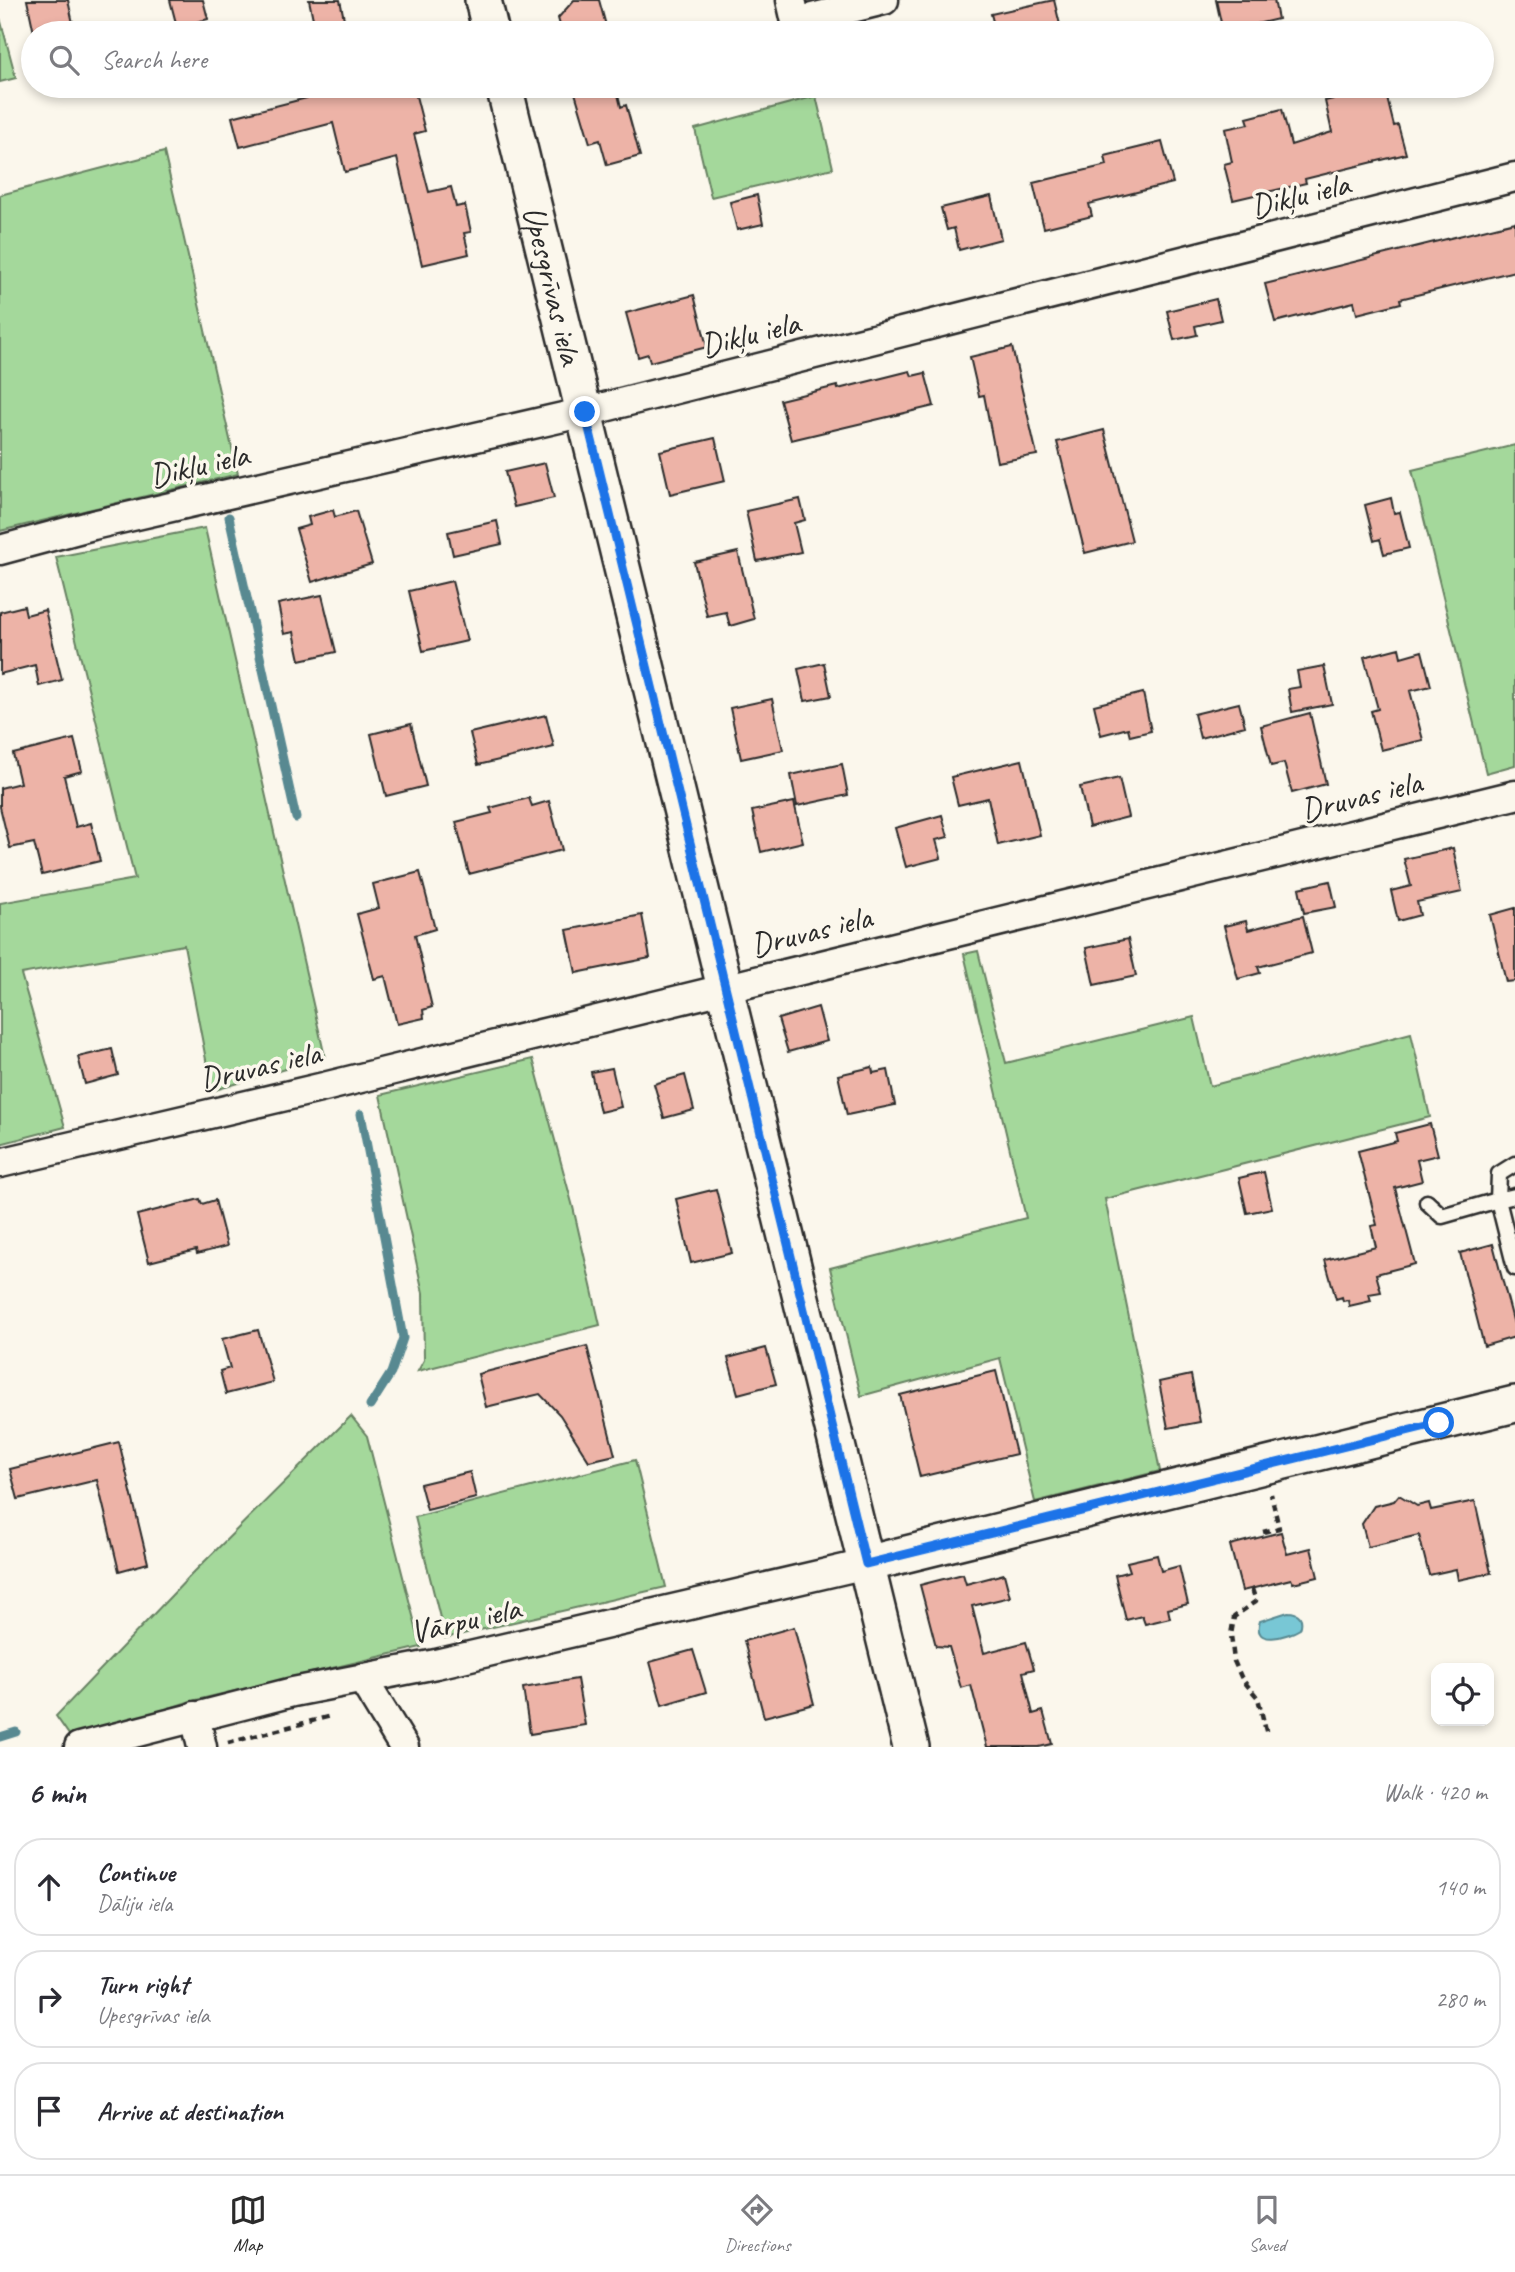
<!DOCTYPE html>
<html lang="en">
<head>
<meta charset="utf-8">
<style>
  :root { --surface:#fff; --page:#f2f2f3; --text:#2b2b33; --muted:#7c7c81; --line:#e1e1e2; --accent:#2b2b2b }
  body { margin:0; font-family:Caveat,sans-serif; background:var(--page); color:var(--text) }
  .controls { position:absolute; right:21px; bottom:21px; display:grid; overflow:hidden; border-radius:14px; box-shadow:0 4px 10px #0003 }
  .controls button { width:63px; height:63px; display:grid; place-items:center; padding:0; border:0; border-bottom:2px solid var(--line); background:var(--surface); color:var(--text); font:35px sans-serif }
  .stop { position:absolute; width:21px; height:21px; margin:-16px; border:5px solid #1a73e8; border-radius:50%; background:#fff }
  .stop.end { background:#1a73e8; border-color:#fff; box-shadow:0 2px 7px #0008 }
  .list { margin:0; padding:0; list-style:none }
  h2 { display:flex; justify-content:space-between; align-items:center; height:91px; margin:0; padding:0 28px; font-size:30px }
  h2 small { font-size:23px; font-weight:400; color:var(--muted) }
  .list li { display:grid; grid-template-columns:46px 1fr auto; gap:21px; align-items:center; box-sizing:border-box; height:98px; margin:0 14px 14px; padding:0 14px; border:2px solid var(--line); border-radius:28px }
  .list b { display:block; font-size:26px; white-space:nowrap }
  .list p { margin:0; font-size:23px; white-space:nowrap; color:var(--muted) }
  .list em { font-size:23px; font-style:normal; color:var(--muted) }
  .icon { flex:none; width:38px; height:38px; fill:none; stroke:currentColor; stroke-width:2; stroke-linecap:round; stroke-linejoin:round }
  .map { position:relative; flex:none; width:1515px; height:1747px; overflow:hidden }
  .search { position:absolute; background:var(--surface); box-shadow:0 4px 10px #0003; left:21px; right:21px; top:21px; height:77px; display:flex; align-items:center; gap:18px; box-sizing:border-box; padding:0 24px; border-radius:38px; color:var(--muted); font-size:26px }
  .sheet { height:427px; background:var(--surface) }
  nav { display:flex; justify-content:space-around; align-items:center; box-sizing:border-box; height:98px; border-top:2px solid var(--line); background:var(--surface); font-size:19px; color:var(--muted) }
  nav a { display:grid; justify-items:center; gap:4px }
  nav .on { color:var(--accent) }
  .map>svg:first-child { display:block }
  .green { fill:#a4d89b; stroke:#688263; stroke-width:2 }
  .water { fill:#78c7d5; stroke:#598991; stroke-width:2 }
  .lines { fill:none; stroke-linecap:round; stroke-linejoin:round }
  .stream { stroke:#598991; stroke-width:9 }
  .building { fill:#edb3a7; stroke:#2b2b2b; stroke-width:2 }
  .service-casing { stroke:#2b2b2b; stroke-width:19 }
  .minor-casing { stroke:#2b2b2b; stroke-width:33 }
  .tertiary-casing { stroke:#2b2b2b; stroke-width:40 }
  .path { stroke:#2b2b2b; stroke-width:4.5; stroke-dasharray:7 5; stroke-linecap:butt }
  .service { stroke:#fbf7ec; stroke-width:14 }
  .minor { stroke:#fbf7ec; stroke-width:28 }
  .tertiary { stroke:#fbf7ec; stroke-width:35 }
  .route { stroke:#1a73e8; stroke-width:9 }
  .labels { text-anchor:middle; dominant-baseline:central; stroke-width:7; stroke-linejoin:round; paint-order:stroke }
  .street-label { font-size:33px; fill:#2b2b2b; stroke:#fbf7ec }
</style>
</head>
<body>
<div class="map">
<svg width="1515" height="1747" viewBox="0 0 1515 1747">
  <rect width="100%" height="100%" fill="#fbf7ec"/>
  <filter id="ink" filterUnits="userSpaceOnUse"><feTurbulence type="fractalNoise" baseFrequency=".0143" numOctaves="2"/><feDisplacementMap in="SourceGraphic" scale="14" xChannelSelector="R" yChannelSelector="G"/><feConvolveMatrix kernelMatrix="1 2 1 2 8 2 1 2 1" color-interpolation-filters="sRGB"/></filter>
  <g filter="url(#ink)">
    <!-- green -->
    <path class="green" d="M0 18 16 78 0 82Z
      M816 96 833 168 711 197 695 129Z
      M164 152 238 474 0 531V195Z
      M1515 445V765L1486 773 1412 470Z
      M205 528 325 1057 212 1091 184 945 21 974 65 1127 0 1144V903L135 879 56 557Z
      M978 951 1006 1063 1194 1017 1210 1086 1411 1033 1430 1117 1105 1199 1160 1471 1035 1502 1000 1358 861 1396 830 1268 1026 1218 964 954Z
      M533 1059 573 1207 600 1325 418 1371 424 1360 423 1293 380 1095Z
      M351 1416 367 1436 421 1647 188 1702 72 1739 56 1716 192 1574Z
      M635 1460 666 1587 445 1638 415 1517Z"/>
    <!-- water -->
    <path class="water" d="M1288 1612C1299 1612 1304 1618 1300 1629 1289 1636 1251 1648 1260 1621Z"/>
    <g class="lines">
      <!-- stream -->
      <path class="stream" d="M229 517 296 818
        M361 1114 403 1338 391 1373 370 1406
        M0 1737 16 1732"/>
    </g>
    <!-- building -->
    <path class="building" d="M27 0H68L75 33H34Z
      M170 0H203L208 19 177 27Z
      M309 0H340L347 33H316Z
      M574 0H599L608 33H562L558 18Z
      M1054 0 1062 33H996L991 14Z
      M1216 0H1274L1278 19 1223 32Z
      M371 86H405L407 95 415 92 425 131 414 134 429 192 451 187 456 207 465 205 471 232 464 233 469 254 422 265 397 158 345 172 333 123 240 147 232 117 342 89 344 93Z
      M573 86H616L621 107 626 105 640 156 607 165 600 140 590 143Z
      M1360 86H1384L1394 126 1398 125 1406 154 1305 179 1306 183 1233 200 1224 164 1232 162 1225 129 1249 124 1247 118 1282 109 1291 145 1332 132 1325 101 1349 95 1347 89Z
      M1162 142 1173 183 1089 204 1092 216 1044 228 1033 183 1107 165 1105 156Z
      M757 195 763 224 737 230 730 202Z
      M991 196 1001 239 959 250 954 228 947 230 941 208Z
      M1515 222V271L1400 299 1401 303 1357 314 1354 302 1275 322 1265 284Z
      M694 295 707 347 650 362 648 354 638 357 626 313Z
      M1216 299 1221 320 1195 326 1197 335 1174 340 1167 311Z
      M1012 347 1037 455 997 462 984 395 979 396 970 357Z
      M910 371 912 376 925 373 934 406 791 440 780 400 837 386 838 389Z
      M1104 430 1132 541 1085 553 1057 442Z
      M715 438 725 481 670 494 660 451Z
      M545 463 554 498 514 507 505 472Z
      M1391 498 1394 513 1400 512 1409 548 1384 554 1380 539 1374 541 1365 505Z
      M800 499 805 520 794 523 801 552 757 561 746 511Z
      M333 510 335 517 356 511 372 564 312 582 296 529 310 525 308 517Z
      M497 521 502 544 453 555 448 532Z
      M738 552 754 619 730 626 726 612 707 616 694 562Z
      M452 581 467 641 423 651 409 591Z
      M322 595 336 652 300 660 294 632 284 634 278 604Z
      M24 606 26 615 45 610 62 680 39 686 35 665 0 674V612Z
      M1399 648 1401 657 1422 651 1431 686 1410 691 1423 740 1381 750 1371 711 1378 709 1364 657Z
      M824 663 831 696 805 701 798 669Z
      M1324 666 1332 704 1292 712 1288 689 1300 687 1297 671Z
      M1143 693 1151 731 1130 736 1128 728 1101 735 1094 705Z
      M772 699 783 750 741 759 730 708Z
      M1239 703 1245 726 1200 738 1194 714Z
      M1310 713 1326 784 1292 793 1284 763 1271 766 1261 726Z
      M546 715 554 747 478 765 470 733Z
      M411 724 426 786 386 796 371 734Z
      M74 739 82 771 64 776 76 827 91 823 100 861 42 875 34 843 10 848 0 807V788L20 783 13 754Z
      M1022 760 1040 835 998 845 988 798 958 805 951 777Z
      M842 764 848 795 797 806 791 775Z
      M1119 778 1128 817 1089 827 1080 787Z
      M529 798 532 806 549 801 562 850 469 874 456 822 492 813 490 808Z
      M794 802 803 842 761 852 752 811Z
      M942 815 948 837 936 840 941 858 906 867 895 828Z
      M1453 848 1462 892 1417 902 1420 915 1398 921 1391 891 1411 886 1404 859Z
      M420 872 435 929 415 935 432 1007 423 1010 424 1018 397 1024 385 976 374 979 357 914 379 908 373 884Z
      M1330 881 1336 907 1304 913 1299 888Z
      M1515 908V981L1506 982 1490 915Z
      M642 915 650 958 576 973 567 930Z
      M1303 916 1312 953 1258 967 1260 973 1238 979 1224 926 1246 921 1248 930Z
      M1128 939 1136 976 1094 985 1086 948Z
      M818 1007 827 1041 788 1052 778 1019Z
      M112 1049 118 1075 85 1084 78 1057Z
      M872 1067 873 1073 888 1070 895 1105 847 1115 838 1075Z
      M612 1068 621 1107 600 1112 591 1072Z
      M685 1075 694 1110 664 1118 654 1084Z
      M1430 1124 1438 1155 1417 1160 1422 1181 1395 1188 1415 1264 1376 1274 1381 1292 1369 1294 1371 1301 1349 1306 1348 1300 1343 1301 1342 1297 1336 1299 1325 1260 1376 1247 1371 1226 1377 1225 1358 1151 1397 1141 1395 1133Z
      M1264 1172 1272 1208 1247 1213 1239 1178Z
      M716 1189 732 1253 691 1263 676 1199Z
      M200 1199 202 1204 215 1200 227 1246 197 1254 196 1250 149 1262 137 1215Z
      M1493 1244 1515 1328V1337L1484 1346 1460 1253Z
      M258 1330 273 1382 226 1394 220 1371 230 1368 222 1339Z
      M587 1346 615 1455 589 1461 560 1415 540 1394 486 1407 478 1374Z
      M766 1348 776 1384 738 1394 728 1358Z
      M996 1371 1016 1454 920 1477 900 1395Z
      M1191 1375 1200 1422 1168 1428 1159 1382Z
      M119 1442 148 1563 119 1571 97 1480 18 1499 10 1469Z
      M470 1472 476 1498 427 1510 420 1484Z
      M1399 1495 1417 1506 1429 1503 1431 1510 1475 1501 1491 1573 1458 1580 1456 1569 1429 1575 1419 1535 1368 1547 1362 1524 1374 1506 1394 1501Z
      M1281 1532 1287 1554 1311 1548 1318 1577 1293 1583 1291 1579 1242 1591 1230 1545Z
      M1157 1555 1161 1571 1179 1566 1188 1604 1168 1609 1170 1618 1145 1624 1142 1616 1126 1620 1115 1575 1130 1571 1127 1562Z
      M963 1574 966 1584 1004 1574 1010 1597 972 1606 984 1653 1026 1642 1034 1669 1023 1672 1033 1714 1043 1711 1052 1744 1039 1747H987L971 1685 961 1688 949 1647 936 1646 920 1585Z
      M794 1627 814 1704 764 1717 744 1641Z
      M693 1650 706 1692 662 1705 650 1662Z
      M577 1679 585 1725 530 1734 523 1688Z"/>
    <g class="lines">
      <!-- service casing -->
      <g class="service-casing">
        <path id="service" d="M1515 1196 1498 1200 1515 1268
          M1427 1202 1442 1216 1498 1200 1499 1174 1515 1164"/>
      </g>
      <!-- minor casing -->
      <g class="minor-casing">
        <path id="minor" d="M791 0 796 22 884 0
          M0 550 93 525 585 412 1515 177
          M0 1163 324 1087 1515 795
          M362 1678 404 1747
          M195 1716 202 1747
          M79 1747 293 1692 436 1664 866 1564"/>
      </g>
      <!-- tertiary casing -->
      <g class="tertiary-casing">
        <g id="tertiary">
          <path d="M483 0 491 33"/>
          <path id="s1" d="M504 86 911 1747"/>
          <path d="M866 1564 1515 1404"/>
        </g>
      </g>
      <!-- path -->
      <path class="path" d="M1263 1532 1279 1528 1271 1494
        M1252 1589 1256 1601 1234 1617 1231 1635 1234 1661 1242 1679 1258 1698 1267 1735
        M228 1743 331 1716"/>
      <!-- service -->
      <use href="#service" class="service"/>
      <!-- minor -->
      <use href="#minor" class="minor"/>
      <!-- tertiary -->
      <use href="#tertiary" class="tertiary"/>
    </g>
  </g>
  <g class="lines" filter="url(#ink)">
    <!-- route -->
    <path class="route" d="M585 412 866 1564 1439 1423"/>
  </g>
  <g class="labels">
    <!-- street labels -->
    <g class="street-label">
      <text transform="translate(1300 195) rotate(-14)">Dikļu iela</text>
      <text stroke="none"><textPath href="#s1" startOffset="205">Upesgrīvas iela</textPath></text>
      <text transform="translate(750 334) rotate(-14)">Dikļu iela</text>
      <text transform="translate(199 465) rotate(-13)">Dikļu iela</text>
      <text transform="translate(1361 796) rotate(-14)">Druvas iela</text>
      <text transform="translate(811 931) rotate(-14)">Druvas iela</text>
      <text transform="translate(260 1066) rotate(-13)">Druvas iela</text>
      <text transform="translate(465 1620) rotate(-13)">Vārpu iela</text>
    </g>
  </g>
</svg>
<div class="controls">
<button><svg class="icon" aria-label="locate" viewBox="0 0 24 24"><circle cx="12" cy="12" r="6"/><path d="M12 2v4M12 18v4M2 12h4M18 12h4"/></svg></button>
</div>
<div class="stop" style="left:1439px;top:1423px"></div>
<div class="stop end" style="left:585px;top:412px"></div>
<div class="search"><svg class="icon" aria-label="search" viewBox="0 0 24 24"><circle cx="10" cy="10" r="6"/><path d="M15 15l6 6"/></svg>Search here</div>
</div>
<section class="sheet">
<h2>6 min<small>Walk · 420 m</small></h2>
<ul class="list">
<li><svg class="icon" aria-label="ahead" viewBox="0 0 24 24"><path d="M12 20V5M6 11l6-6 6 6"/></svg><div><b>Continue</b><p>Dāliju iela</p></div><em>140 m</em></li>
<li><svg class="icon" aria-label="right" viewBox="0 0 24 24"><path d="M7 20v-9h11M14 6l5 5-5 5"/></svg><div><b>Turn right</b><p>Upesgrīvas iela</p></div><em>280 m</em></li>
<li><svg class="icon" aria-label="arrive" viewBox="0 0 24 24"><path d="M6 21V4h12l-3 4 3 4H6"/></svg><div><b>Arrive at destination</b></div></li>
</ul>
</section>
<nav>
<a class="on"><svg class="icon" aria-label="map" viewBox="0 0 24 24"><path d="M3 6l6-2 6 2 6-2v14l-6 2-6-2-6 2zM9 4v14M15 6v14"/></svg>Map</a>
<a><svg class="icon" aria-label="directions" viewBox="0 0 24 24"><path d="M12 3l9 9-9 9-9-9zM9 14v-3h6M13 9l2 2-2 2"/></svg>Directions</a>
<a><svg class="icon" aria-label="saved" viewBox="0 0 24 24"><path d="M7 4h10v16l-5-4-5 4z"/></svg>Saved</a>
</nav>
</body>
</html>
